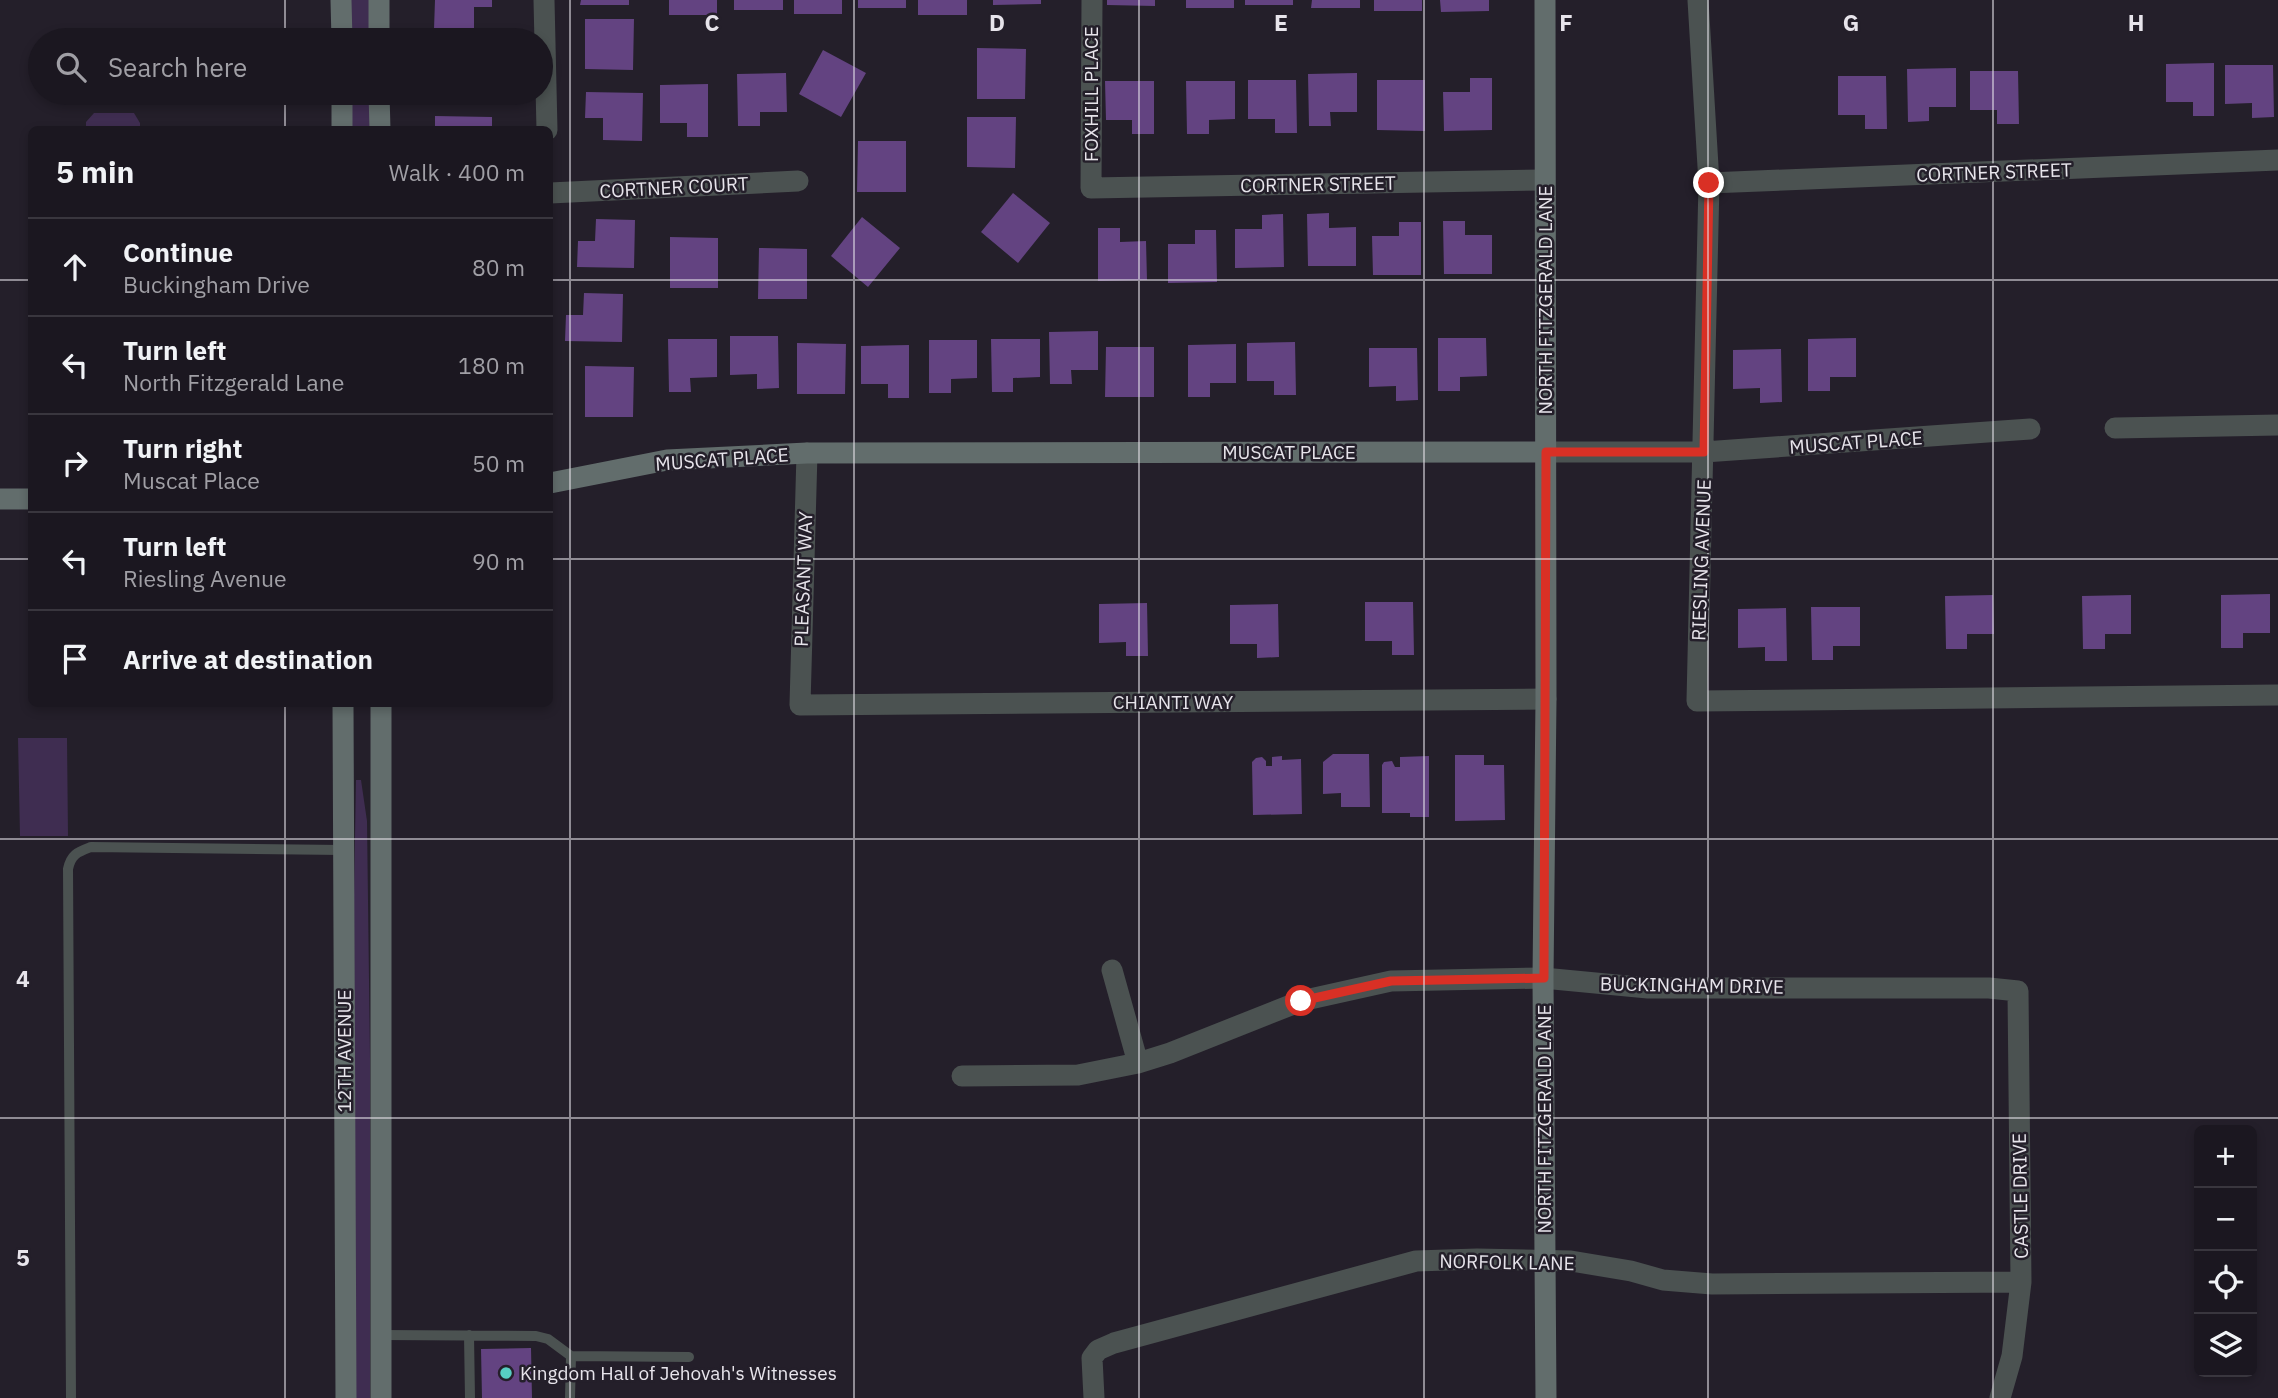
<!DOCTYPE html>
<html lang="en">
<head>
<meta charset="utf-8">
<style>
  :root { --surface:#1b1720; --page:#28242d; --text:#f1f3f6; --muted:#a09fa5; --line:#39363e }
  body { margin:0; font-family:"IBM Plex Sans",sans-serif; background:var(--page); color:var(--text) }
  .controls { position:absolute; right:21px; bottom:21px; display:grid; overflow:hidden; border-radius:10px; box-shadow:0 4px 10px #0003 }
  .controls button { width:63px; height:63px; display:grid; place-items:center; padding:0; border:0; border-bottom:2px solid var(--line); background:var(--surface); color:var(--text); font:35px sans-serif }
  .stop { position:absolute; width:21px; height:21px; margin:-16px; border:5px solid #d93025; border-radius:50%; background:#fff }
  .stop.end { background:#d93025; border-color:#fff; box-shadow:0 2px 7px #0008 }
  .list { margin:0; padding:0; list-style:none }
  h2 { display:flex; justify-content:space-between; align-items:center; height:91px; margin:0; padding:0 28px; font-size:30px }
  h2 small { font-size:23px; font-weight:400; color:var(--muted) }
  .list li { display:grid; grid-template-columns:46px 1fr auto; gap:21px; align-items:center; box-sizing:border-box; height:98px; padding:0 28px; border-top:2px solid var(--line) }
  .list b { display:block; font-size:26px; white-space:nowrap }
  .list p { margin:0; font-size:23px; white-space:nowrap; color:var(--muted) }
  .list em { font-size:23px; font-style:normal; color:var(--muted) }
  .icon { flex:none; width:38px; height:38px; fill:none; stroke:currentColor; stroke-width:2; stroke-linecap:round; stroke-linejoin:round }
  .map { position:relative; flex:none; width:2278px; height:1398px; overflow:hidden }
  .search { position:absolute; background:var(--surface); box-shadow:0 4px 10px #0003; left:28px; top:28px; width:525px; height:77px; display:flex; align-items:center; gap:18px; box-sizing:border-box; padding:0 24px; border-radius:38px; color:var(--muted); font-size:26px }
  .panel { position:absolute; background:var(--surface); box-shadow:0 4px 10px #0003; left:28px; top:126px; width:525px; height:581px; border-radius:10px }
  .map>svg:first-child { display:block }
  .green { fill:#3f2d51 }
  .building { fill:#634381 }
  .lines { fill:none; stroke-linecap:round; stroke-linejoin:round }
  .lane { stroke:#4b5251; stroke-width:10 }
  .street { stroke:#4b5251; stroke-width:21 }
  .secondary { stroke:#626d6c; stroke-width:21 }
  .route { stroke:#d93025; stroke-width:9 }
  .grid { fill:none; stroke:#e7e4eb; stroke-width:2; stroke-opacity:0.55 }
  .poi-dot { fill:#57cec2; stroke:#241f2a; stroke-width:2.5 }
  .labels { text-anchor:middle; dominant-baseline:central; stroke-width:5; stroke-linejoin:round; paint-order:stroke }
  .street-label { font-size:19px; fill:#e7e4eb; stroke:#241f2a }
  .poi-label { font-size:19px; fill:#e7e4eb; stroke:#241f2a; text-anchor:start }
  .grid-label { font-size:23px; text-anchor:middle; font-weight:bold; fill:#e7e4eb; stroke:#241f2a; stroke-width:5; stroke-linejoin:round; paint-order:stroke }
</style>
</head>
<body>
<div class="map">
<svg width="2278" height="1398" viewBox="0 0 2278 1398">
  <rect width="100%" height="100%" fill="#241f2a"/>
  <!-- green -->
  <path class="green" d="M345 0H377L376 40H347Z
    M350 93H375V129H352Z
    M94 113H134L140 123V129H86V122Z
    M18 738H67L68 836H20Z
    M356 780H361L367 821 370 1058V1398H355L354 894Z"/>
  <!-- building -->
  <path class="building" d="M435 0H492V7H474V29H434Z
    M581 0H629V5H580Z
    M669 0H717V15H669Z
    M734 0H783V10H734Z
    M794 0H842V14H794Z
    M858 0H906V8H858Z
    M918 0H967V15H918Z
    M993 0H1041V4L993 5Z
    M1107 0H1155V6L1107 5Z
    M1186 0H1234V8H1186Z
    M1245 0H1293V5H1245Z
    M1312 0H1360V8H1311Z
    M1374 0H1422V11H1374Z
    M1440 0H1489V11L1441 12Z
    M585 19H634L633 70 585 69Z
    M977 48 1026 49 1025 99H977Z
    M823 50 866 73 841 117 799 94Z
    M2214 63V116H2193V102H2166V64Z
    M2225 65H2273L2274 117 2252 118V103L2225 104Z
    M1956 68V107H1929V121L1908 122 1907 69Z
    M1970 71H2018L2019 124H1997V110H1970Z
    M786 73 787 112H760V126H738L737 74Z
    M1357 73V112H1330L1331 126H1309L1308 74Z
    M1838 76H1886L1887 129H1865V115H1838Z
    M1470 78H1492V130L1444 131 1443 92H1470Z
    M1248 80H1296L1297 133H1275V119H1248Z
    M1377 80H1425V131L1377 130Z
    M1105 81H1154V134H1132V120H1106Z
    M1186 81H1235V119L1209 120V134H1187Z
    M708 84V137H687V123H660V85Z
    M586 92 643 93 642 141 603 140V118H585Z
    M435 116 492 117V130H435Z
    M967 117H1016L1015 168 967 167Z
    M858 141H906V192H857Z
    M1013 193 1050 223 1018 263 981 232Z
    M1329 213V228L1356 227V266H1308L1307 214Z
    M1283 214 1284 267 1235 268V229H1262V215Z
    M862 217 900 248 868 287 831 256Z
    M596 219 635 220 634 268 577 267 578 241H595Z
    M1443 221H1465V235H1492V274H1444Z
    M1399 222H1421V275H1373L1372 236H1399Z
    M1098 228H1120V242L1146 241 1147 280 1098 281Z
    M1195 230H1216L1217 282 1168 283V244H1195Z
    M670 237 718 238V288H670Z
    M759 248 807 249V299H758Z
    M584 293 623 294 622 342 565 341 566 315H583Z
    M1098 331V370H1071L1072 384H1050L1049 332Z
    M730 336H778L779 388 757 389V374L730 375Z
    M1438 338H1486L1487 376 1460 377V391H1438Z
    M1856 338V377H1830V391H1808V339Z
    M668 339H717V377L690 378 691 392H669Z
    M991 339H1040V377L1013 378V392H992Z
    M929 340H977V378L951 379V393H929Z
    M1295 342 1296 395H1274V381H1247V343Z
    M797 343 846 344 845 394H797Z
    M1236 344V383H1210V397H1188V345Z
    M909 345V398H888V384H861V346Z
    M1106 347H1154V397H1105Z
    M1369 348H1417L1418 400 1396 401V386L1369 387Z
    M1781 349 1782 402 1760 403V388L1733 389V350Z
    M585 366 634 367 633 417H585Z
    M2270 594V633H2243V648H2221V595Z
    M1993 595 1994 634H1967V649H1946L1945 596Z
    M2131 595V634H2105V649H2083L2082 596Z
    M1365 602H1413L1414 655H1392V641H1365Z
    M1147 603 1148 656H1126V642L1099 643V604Z
    M1278 604 1279 657 1257 658V644H1230V605Z
    M1811 607H1860V646H1833V660H1812Z
    M1786 608 1787 661H1765V647L1738 648V609Z
    M1333 754H1369L1370 807H1341V793L1323 794V762Z
    M1455 755H1484V765H1504L1505 820 1455 821Z
    M1282 756V760L1301 759 1302 814 1253 815 1252 762 1256 758 1262 757 1266 761V766H1272V757Z
    M1429 756V817H1410V813H1382V765L1384 762 1392 761 1395 767H1400V757Z
    M531 1348 532 1398H482L481 1349Z"/>
  <g class="lines">
    <!-- lane -->
    <path class="lane" d="M381 1335 536 1336 548 1339 571 1356 570 1398
      M469 1335 470 1398
      M571 1356 689 1357
      M71 1398 68 869C71 854 78 852 91 847L343 850"/>
    <!-- street -->
    <path class="street" d="M544 0 547 130
      M1092 0 1091 188 1544 180
      M1698 0 1709 183 1697 701 2278 695
      M1709 183 2278 160
      M550 193 798 181
      M2115 428 2278 425
      M1546 452H1704L2030 429
      M807 453 800 705 1546 699
      M1112 970 1138 1063
      M962 1076 1078 1075 1138 1063 1170 1053 1301 1001 1391 981 1543 978 1648 988H1989L2018 991 2021 1282 2012 1356 2000 1398
      M1094 1398 1092 1358 1098 1350 1114 1343 1416 1261 1477 1259 1571 1261 1631 1271 1663 1280 1712 1284 2021 1282"/>
    <!-- secondary -->
    <path class="secondary" d="M341 0 342 40
      M379 0V40
      M1545 0 1546 699 1543 978 1546 1398
      M342 93V130
      M379 93 380 130
      M550 483 667 460 807 453 1546 452
      M0 499H32
      M343 704 346 1398
      M381 704V1398"/>
  </g>
  <g class="lines">
    <!-- route -->
    <path class="route" d="M1301 1001 1391 981 1544 978 1546 452H1704L1709 183"/>
  </g>
  <!-- grid -->
  <path class="grid" d="M285 0V40M570 0V1398M854 0V1398M1139 0V1398M1424 0V1398M1708 0V1398M1993 0V1398M285 93V130M0 280H32M550 280H2278M0 559H32M550 559H2278M285 704V1398M0 839H2278M0 1118H2278"/>
  <!-- markers -->
  <circle class="poi-dot" cx="506" cy="1373" r="7"/>
  <g class="labels">
    <!-- street labels -->
    <g class="street-label">
      <text transform="translate(1091 94) rotate(-90)">FOXHILL PLACE</text>
      <text transform="translate(1994 172) rotate(-2)">CORTNER STREET</text>
      <text transform="translate(1318 184) rotate(-1)">CORTNER STREET</text>
      <text transform="translate(674 187) rotate(-3)">CORTNER COURT</text>
      <text transform="translate(1545 300) rotate(-90)">NORTH FITZGERALD LANE</text>
      <text transform="translate(1856 442) rotate(-4)">MUSCAT PLACE</text>
      <text x="1289" y="452">MUSCAT PLACE</text>
      <text transform="translate(722 459) rotate(-4)">MUSCAT PLACE</text>
      <text transform="translate(1701 560) rotate(-88)">RIESLING AVENUE</text>
      <text transform="translate(803 579) rotate(-88)">PLEASANT WAY</text>
      <text x="1173" y="702">CHIANTI WAY</text>
      <text transform="translate(1692 985) rotate(1)">BUCKINGHAM DRIVE</text>
      <text transform="translate(344 1051) rotate(-90)">12TH AVENUE</text>
      <text transform="translate(1544 1119) rotate(-90)">NORTH FITZGERALD LANE</text>
      <text transform="translate(2020 1196) rotate(-91)">CASTLE DRIVE</text>
      <text transform="translate(1507 1262) rotate(1)">NORFOLK LANE</text>
    </g>
    <!-- poi labels -->
    <g class="poi-label">
      <text x="520" y="1373">Kingdom Hall of Jehovah's Witnesses</text>
    </g>
  </g>
  <g class="grid-label">
    <text x="712" y="31">C</text>
    <text x="997" y="31">D</text>
    <text x="1281" y="31">E</text>
    <text x="1566" y="31">F</text>
    <text x="1851" y="31">G</text>
    <text x="2136" y="31">H</text>
    <text x="23" y="987">4</text>
    <text x="23" y="1266">5</text>
  </g>
</svg>
<div class="controls">
<button>+</button>
<button>−</button>
<button><svg class="icon" aria-label="locate" viewBox="0 0 24 24"><circle cx="12" cy="12" r="6"/><path d="M12 2v4M12 18v4M2 12h4M18 12h4"/></svg></button>
<button><svg class="icon" aria-label="layers" viewBox="0 0 24 24"><path d="M12 4l9 5-9 5-9-5zM3 14l9 5 9-5"/></svg></button>
</div>
<div class="stop" style="left:1301px;top:1001px"></div>
<div class="stop end" style="left:1709px;top:183px"></div>
<div class="search"><svg class="icon" aria-label="search" viewBox="0 0 24 24"><circle cx="10" cy="10" r="6"/><path d="M15 15l6 6"/></svg>Search here</div>
<section class="panel">
<h2>5 min<small>Walk · 400 m</small></h2>
<ul class="list">
<li><svg class="icon" aria-label="ahead" viewBox="0 0 24 24"><path d="M12 20V5M6 11l6-6 6 6"/></svg><div><b>Continue</b><p>Buckingham Drive</p></div><em>80 m</em></li>
<li><svg class="icon" aria-label="left" viewBox="0 0 24 24"><path d="M17 20v-9H6M10 6l-5 5 5 5"/></svg><div><b>Turn left</b><p>North Fitzgerald Lane</p></div><em>180 m</em></li>
<li><svg class="icon" aria-label="right" viewBox="0 0 24 24"><path d="M7 20v-9h11M14 6l5 5-5 5"/></svg><div><b>Turn right</b><p>Muscat Place</p></div><em>50 m</em></li>
<li><svg class="icon" aria-label="left" viewBox="0 0 24 24"><path d="M17 20v-9H6M10 6l-5 5 5 5"/></svg><div><b>Turn left</b><p>Riesling Avenue</p></div><em>90 m</em></li>
<li><svg class="icon" aria-label="arrive" viewBox="0 0 24 24"><path d="M6 21V4h12l-3 4 3 4H6"/></svg><div><b>Arrive at destination</b></div></li>
</ul>
</section>
</div>
</body>
</html>
